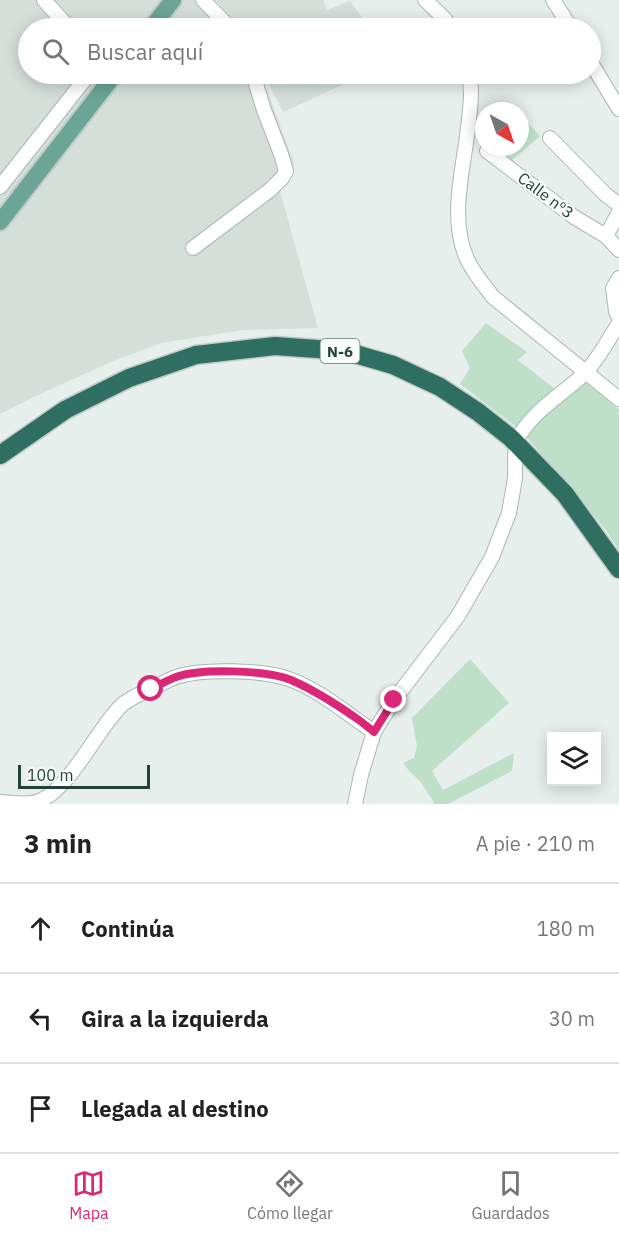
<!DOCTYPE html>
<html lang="es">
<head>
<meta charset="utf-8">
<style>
  :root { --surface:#fff; --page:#f2f2f2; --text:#222; --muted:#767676; --line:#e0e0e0; --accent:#db2777 }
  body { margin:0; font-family:"IBM Plex Sans",sans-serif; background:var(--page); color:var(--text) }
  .controls { position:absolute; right:18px; bottom:18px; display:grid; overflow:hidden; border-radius:0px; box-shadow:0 3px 15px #0003 }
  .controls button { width:54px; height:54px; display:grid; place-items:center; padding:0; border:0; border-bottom:2px solid var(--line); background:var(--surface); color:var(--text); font:30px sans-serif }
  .compass { position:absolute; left:475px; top:102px; width:54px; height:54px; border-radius:50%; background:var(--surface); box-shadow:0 3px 15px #0003; rotate:140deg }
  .scale { position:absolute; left:18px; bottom:15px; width:132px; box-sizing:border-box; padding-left:6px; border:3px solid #24423a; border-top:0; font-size:16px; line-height:21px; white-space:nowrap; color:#24423a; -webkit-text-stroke:4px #f7fbf9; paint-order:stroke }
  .stop { position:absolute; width:18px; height:18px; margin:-14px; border:4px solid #db2777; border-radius:50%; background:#fff }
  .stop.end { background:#db2777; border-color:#fff; box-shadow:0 2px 6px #0008 }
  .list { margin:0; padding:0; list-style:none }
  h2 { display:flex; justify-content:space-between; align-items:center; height:78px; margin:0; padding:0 24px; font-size:26px }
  h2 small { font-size:20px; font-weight:400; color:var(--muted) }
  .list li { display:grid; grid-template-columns:39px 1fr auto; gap:18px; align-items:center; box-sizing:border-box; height:90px; padding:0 24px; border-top:2px solid var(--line) }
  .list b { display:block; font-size:22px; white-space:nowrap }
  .list em { font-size:20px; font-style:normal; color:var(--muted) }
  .icon { flex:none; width:33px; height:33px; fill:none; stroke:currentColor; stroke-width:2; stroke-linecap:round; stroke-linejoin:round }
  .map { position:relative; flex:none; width:619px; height:804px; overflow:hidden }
  .search { position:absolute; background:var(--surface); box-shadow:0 3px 15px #0003; left:18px; right:18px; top:18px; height:66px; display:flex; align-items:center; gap:15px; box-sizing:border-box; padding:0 21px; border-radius:33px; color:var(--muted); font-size:22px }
  .sheet { height:348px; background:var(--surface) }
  nav { display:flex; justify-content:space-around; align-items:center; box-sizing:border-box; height:84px; border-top:2px solid var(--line); background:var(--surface); font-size:16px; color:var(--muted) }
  nav a { display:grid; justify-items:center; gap:3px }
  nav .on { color:var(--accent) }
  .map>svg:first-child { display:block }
  .built { fill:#d4dfda }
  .green { fill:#bfe0c8 }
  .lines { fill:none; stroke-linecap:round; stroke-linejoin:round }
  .minor-casing { stroke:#a8b8b2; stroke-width:16 }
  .major-casing { stroke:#c2cac8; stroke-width:20 }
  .highway-casing { stroke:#c2cac8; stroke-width:21 }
  .minor { stroke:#fff; stroke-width:14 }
  .major { stroke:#6aa596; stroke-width:16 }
  .highway { stroke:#2f6f62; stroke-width:18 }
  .route { stroke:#db2777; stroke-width:8 }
  .labels { text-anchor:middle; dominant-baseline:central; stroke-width:4.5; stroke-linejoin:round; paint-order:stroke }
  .shield { fill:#f7fbf9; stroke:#637a73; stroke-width:1.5 }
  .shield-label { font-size:15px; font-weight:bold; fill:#24423a }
  .street-label { font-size:16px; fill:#24423a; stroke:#f7fbf9 }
</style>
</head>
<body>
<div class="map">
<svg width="619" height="804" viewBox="0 0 619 804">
  <rect width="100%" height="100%" fill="#e6efeb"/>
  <!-- built -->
  <path class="built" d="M0 0H213L236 28H28V74H261L294 163 290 177 280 191 318 328 243 330 161 343 111 362 36 396 0 414Z
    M216 0H323L327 10 350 1 370 28H238Z
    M264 74H366L283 112Z"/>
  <!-- green -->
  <path class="green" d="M524 118 540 136 511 161 498 147H520V121Z
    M486 323 527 352 518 360 555 389 519 429 460 384 470 368 462 351Z
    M581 378 619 410V550L606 530 525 435Z
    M470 659 509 703 432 771 443 790 514 753 512 771 448 804H435L420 781 410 772 403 763 414 758 417 746 412 718Z"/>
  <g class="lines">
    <!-- minor casing -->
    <g class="minor-casing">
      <path id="minor" d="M44 0 69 28
        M203 0 230 28
        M425 0 444 18 451 28
        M553 0 571 28
        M590 61 619 109
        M469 74C473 91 470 111 468 128 463 171 449 219 467 259 474 274 484 285 493 297L619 399
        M550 138 605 194 619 205
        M487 151 574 217 606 236 619 250
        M0 187 89 74
        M606 236 619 212
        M193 248 270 190 282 178 286 171 281 154 264 110 253 74
        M619 278 613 288 616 311 619 318
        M521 433C537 408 563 394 585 373 597 361 610 337 619 323
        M0 802C10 803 22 804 32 803 67 798 97 727 123 704 132 697 142 693 151 689 159 685 168 680 176 677 202 668 263 670 289 679 320 690 347 714 374 732
        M355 804 361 775 374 732 394 700 458 616 492 557 509 513 515 478V454"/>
    </g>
    <!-- major casing -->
    <g class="major-casing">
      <path id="major" d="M151 28 173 0
        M0 222 115 74"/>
    </g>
    <!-- highway casing -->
    <g class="highway-casing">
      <path id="highway" d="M0 455 65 410 129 378 196 355 275 346 345 351 393 365 440 387 478 412 511 438 565 494 619 569"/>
    </g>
    <!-- minor -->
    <use href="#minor" class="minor"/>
    <!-- major -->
    <use href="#major" class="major"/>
    <!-- highway -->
    <use href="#highway" class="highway"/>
  </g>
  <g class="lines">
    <!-- route -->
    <path class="route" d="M151 689C159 685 168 680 176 677 202 668 266 670 291 680 314 690 336 704 356 718 362 722 368 727 374 732L394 700"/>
  </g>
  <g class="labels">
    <!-- shield labels -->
    <rect class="shield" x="320.5" y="339" width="39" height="24" rx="4.5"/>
    <g class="shield-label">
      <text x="340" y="351">N-6</text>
    </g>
    <!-- street labels -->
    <g class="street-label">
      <text transform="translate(546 195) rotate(37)">Calle nº3</text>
    </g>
  </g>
</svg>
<div class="controls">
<button><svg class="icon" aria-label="layers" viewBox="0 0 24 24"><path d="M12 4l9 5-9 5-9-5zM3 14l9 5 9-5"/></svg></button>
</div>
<svg class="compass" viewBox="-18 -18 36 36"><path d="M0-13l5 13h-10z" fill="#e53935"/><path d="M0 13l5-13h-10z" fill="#767676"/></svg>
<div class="scale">100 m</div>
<div class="stop" style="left:151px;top:689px"></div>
<div class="stop end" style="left:394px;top:700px"></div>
<div class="search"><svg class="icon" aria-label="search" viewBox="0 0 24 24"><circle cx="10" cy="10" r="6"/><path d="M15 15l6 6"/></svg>Buscar aquí</div>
</div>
<section class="sheet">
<h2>3 min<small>A pie · 210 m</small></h2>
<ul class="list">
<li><svg class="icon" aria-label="ahead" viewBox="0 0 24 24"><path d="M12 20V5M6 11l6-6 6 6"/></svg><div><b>Continúa</b></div><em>180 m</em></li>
<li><svg class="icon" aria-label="left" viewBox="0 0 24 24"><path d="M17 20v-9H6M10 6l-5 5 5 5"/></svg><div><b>Gira a la izquierda</b></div><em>30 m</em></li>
<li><svg class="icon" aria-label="arrive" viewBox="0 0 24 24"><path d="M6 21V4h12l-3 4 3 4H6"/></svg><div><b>Llegada al destino</b></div></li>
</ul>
</section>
<nav>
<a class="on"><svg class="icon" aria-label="map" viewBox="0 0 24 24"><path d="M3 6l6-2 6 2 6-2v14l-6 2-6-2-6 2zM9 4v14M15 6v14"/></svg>Mapa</a>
<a><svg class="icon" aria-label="directions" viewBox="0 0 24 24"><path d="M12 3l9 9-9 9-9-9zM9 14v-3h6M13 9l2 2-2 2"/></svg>Cómo llegar</a>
<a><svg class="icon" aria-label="saved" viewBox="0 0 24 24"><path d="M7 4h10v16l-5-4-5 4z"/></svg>Guardados</a>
</nav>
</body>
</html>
